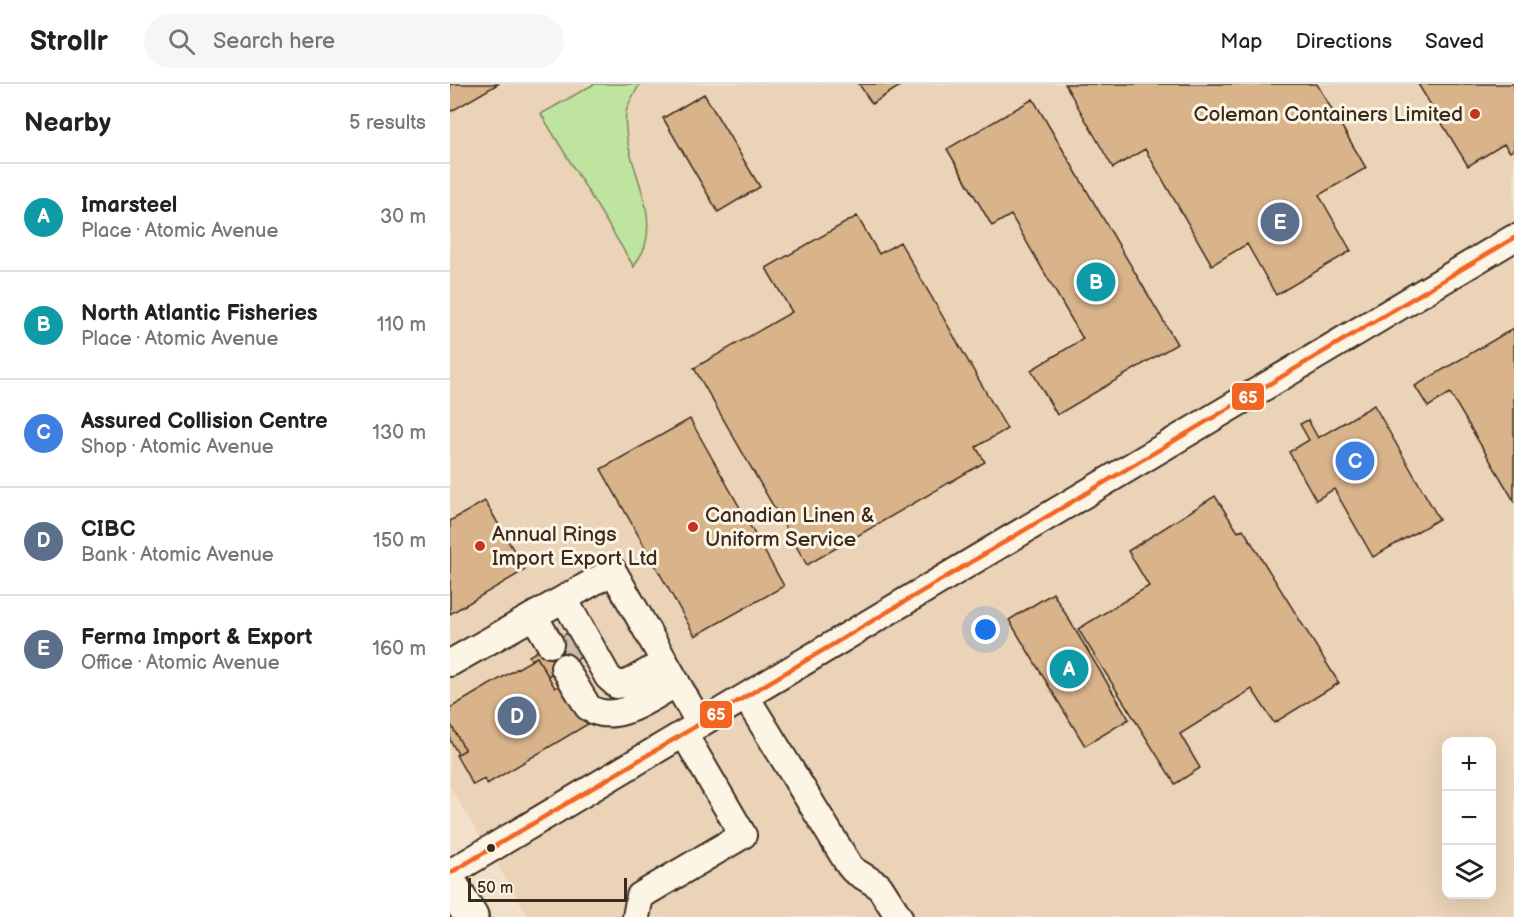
<!DOCTYPE html>
<html lang="en">
<head>
<meta charset="utf-8">
<style>
  :root { --surface:#fff; --page:#f6f6f6; --text:#222; --muted:#767676; --line:#e0e0e0; --accent:#c8321e }
  body { margin:0; font-family:"Balsamiq Sans",sans-serif; background:var(--page); color:var(--text) }
  .controls { position:absolute; right:18px; bottom:18px; display:grid; overflow:hidden; border-radius:12px; box-shadow:0 6px 24px #0002 }
  .controls button { width:54px; height:54px; display:grid; place-items:center; padding:0; border:0; border-bottom:2px solid var(--line); background:var(--surface); color:var(--text); font:30px sans-serif }
  .scale { position:absolute; left:18px; bottom:15px; width:159px; box-sizing:border-box; padding-left:6px; border:3px solid #3b2a1e; border-top:0; font-size:16px; line-height:21px; white-space:nowrap; color:#3b2a1e; -webkit-text-stroke:4px #fcf5e5; paint-order:stroke }
  .you { position:absolute; left:536px; top:546px; width:21px; height:21px; margin:-15px; border:4px solid #fff; border-radius:50%; background:#1a73e8; box-shadow:0 0 0 9px #1a73e833 }
  .badge { display:grid; place-items:center; width:39px; height:39px; border-radius:50%; background:var(--accent); color:#fff; font-size:20px; font-weight:700 }
  .pin { position:absolute; translate:-50% -50%; border:3px solid #fff; box-shadow:0 2px 6px #0006 }
  .list { margin:0; padding:0; list-style:none }
  h2 { display:flex; justify-content:space-between; align-items:center; height:78px; margin:0; padding:0 24px; font-size:26px }
  h2 small { font-size:20px; font-weight:400; color:var(--muted) }
  .list li { display:grid; grid-template-columns:39px 1fr auto; gap:18px; align-items:center; box-sizing:border-box; height:108px; padding:0 24px; border-top:2px solid var(--line) }
  .list b { display:block; font-size:22px; white-space:nowrap }
  .list p { margin:0; font-size:20px; white-space:nowrap; color:var(--muted) }
  .list em { font-size:20px; font-style:normal; color:var(--muted) }
  .icon { flex:none; width:33px; height:33px; fill:none; stroke:currentColor; stroke-width:2; stroke-linecap:round; stroke-linejoin:round }
  .map { position:relative; flex:none; width:1064px; height:833px; overflow:hidden }
  header { display:flex; align-items:center; gap:36px; box-sizing:border-box; height:84px; padding:0 30px; background:var(--surface); border-bottom:2px solid var(--line) }
  header strong { font-size:28px }
  nav { display:flex; gap:33px; margin-inline-start:auto; font-size:21px }
  .search { width:420px; height:54px; background:var(--page); display:flex; align-items:center; gap:15px; box-sizing:border-box; padding:0 21px; border-radius:33px; color:var(--muted); font-size:22px }
  main { display:flex }
  aside { flex:1; background:var(--surface) }
  .map>svg:first-child { display:block }
  .built { fill:#ead3b7; fill-rule:evenodd }
  .green { fill:#bee49f; stroke:#7c875e; stroke-width:1.5 }
  .building { fill:#d9b38a; stroke:#3b2a1e; stroke-width:1.5 }
  .lines { fill:none; stroke-linecap:round; stroke-linejoin:round }
  .minor-tunnel { stroke:#cdbca8; stroke-width:26; stroke-dasharray:26 13; stroke-linecap:butt }
  .minor-casing { stroke:#3b2a1e; stroke-width:30 }
  .major-casing { stroke:#3b2a1e; stroke-width:38 }
  .minor { stroke:#fcf5e5; stroke-width:26 }
  .major { stroke:#fcf5e5; stroke-width:33 }
  .bus-1-casing { stroke:#fcf5e5; stroke-width:9 }
  .bus-1 { stroke:#f26522; stroke-width:4.5 }
  .poi-dot { fill:#c8321e; stroke:#fcf5e5; stroke-width:2 }
  .bus-dot { fill:#3b2a1e; stroke:#fcf5e5; stroke-width:2 }
  .labels { text-anchor:middle; dominant-baseline:central; stroke-width:6; stroke-linejoin:round; paint-order:stroke }
  .poi-label { font-size:21px; fill:#3b2a1e; stroke:#fcf5e5; text-anchor:start }
  .line-badge { stroke:#fcf5e5; stroke-width:2 }
  .badge-label { font-size:16px; text-anchor:middle; font-weight:bold; fill:#fff }
</style>
</head>
<body>
<header>
<strong>Strollr</strong>
<div class="search"><svg class="icon" aria-label="search" viewBox="0 0 24 24"><circle cx="10" cy="10" r="6"/><path d="M15 15l6 6"/></svg>Search here</div>
<nav><a>Map</a><a>Directions</a><a>Saved</a></nav>
</header>
<main>
<aside>
<h2>Nearby<small>5 results</small></h2>
<ul class="list">
<li><span class="badge" style="background:#0f9aa8">A</span><div><b>Imarsteel</b><p>Place · Atomic Avenue</p></div><em>30 m</em></li>
<li><span class="badge" style="background:#0f9aa8">B</span><div><b>North Atlantic Fisheries</b><p>Place · Atomic Avenue</p></div><em>110 m</em></li>
<li><span class="badge" style="background:#3f7fe0">C</span><div><b>Assured Collision Centre</b><p>Shop · Atomic Avenue</p></div><em>130 m</em></li>
<li><span class="badge" style="background:#5c6f8a">D</span><div><b>CIBC</b><p>Bank · Atomic Avenue</p></div><em>150 m</em></li>
<li><span class="badge" style="background:#5c6f8a">E</span><div><b>Ferma Import &amp; Export</b><p>Office · Atomic Avenue</p></div><em>160 m</em></li>
</ul>
</aside>
<div class="map">
<svg width="1064" height="833" viewBox="0 0 1064 833">
  <rect width="100%" height="100%" fill="#f2e1ca"/>
  <filter id="ink" filterUnits="userSpaceOnUse"><feTurbulence type="fractalNoise" baseFrequency=".0167" numOctaves="2"/><feDisplacementMap in="SourceGraphic" scale="12" xChannelSelector="R" yChannelSelector="G"/><feConvolveMatrix kernelMatrix="1 2 1 2 8 2 1 2 1" color-interpolation-filters="sRGB"/></filter>
  <g filter="url(#ink)">
    <!-- built -->
    <path class="built" d="M0 0H1064V833H79L0 703ZM996 658H1042V810H996Z"/>
    <!-- green -->
    <path class="green" d="M144 0H190C185 9 177 20 176 29 171 74 208 118 195 162 193 169 187 176 184 183L91 30Z"/>
    <!-- building -->
    <path class="building" d="M0 0H48L0 28Z
      M409 0H453L422 20Z
      M615 0H867L916 84 869 111 901 167 826 211 797 160 762 181 695 65 663 84Z
      M968 0H1064V65L1060 68 1054 60 1018 82Z
      M254 10 310 103 268 128 213 34Z
      M583 15 727 260 607 331 581 286 633 255 561 131 542 142 497 65Z
      M407 132 429 170 450 158 557 345 526 363 535 378 357 481 244 284 342 228 316 184Z
      M1064 244V417L1000 309 978 323 965 302Z
      M924 321 989 435 923 473 884 405 866 416 839 368 859 356 850 340 858 336 868 354Z
      M240 335 334 502 245 552 151 385Z
      M765 412 788 448 793 445 889 599 824 639 802 605 730 650 750 684 725 700 628 545 699 502 678 467Z
      M35 417 75 486 0 530V437Z
      M603 509 679 635 635 662 559 536Z
      M121 547 135 571 98 592 87 573 81 576 79 572Z
      M87 573 105 604 114 599 138 640 37 700 34 695 23 701 6 671 15 666 0 639V624Z
      M0 639 15 666 8 670 0 656Z"/>
    <g class="lines">
      <!-- minor-tunnel -->
      <path class="minor-tunnel" d="M112 553 126 576"/>
      <!-- minor casing -->
      <g class="minor-casing">
        <path id="minor" d="M114 515 158 593 167 601 178 599 215 578
          M84 532 100 560
          M0 579 163 487 250 640
          M114 583 138 623C165 643 202 612 227 599
          M296 613 399 781 403 786 429 802 449 833
          M0 789 1064 154
          M186 833 190 812 293 751 234 650"/>
      </g>
      <!-- major casing -->
      <g class="major-casing">
        <path id="major" d="M0 799 21 833"/>
      </g>
      <!-- minor -->
      <use href="#minor" class="minor"/>
      <!-- major -->
      <use href="#major" class="major"/>
      <!-- bus-1 casing -->
      <g class="bus-1-casing">
        <path id="bus-1" d="M0 789 1064 154"/>
      </g>
      <!-- bus-1 -->
      <use href="#bus-1" class="bus-1"/>
    </g>
  </g>
  <!-- markers -->
  <g class="poi-dot">
    <circle cx="1025" cy="30" r="6"/>
    <circle cx="243" cy="443" r="6"/>
    <circle cx="30" cy="462" r="6"/>
  </g>
  <circle class="bus-dot" cx="41" cy="764" r="5"/>
  <g class="labels">
    <!-- poi labels -->
    <g class="poi-label">
      <text x="1013" y="30" text-anchor="end">Coleman Containers Limited</text>
      <text x="255" y="431">Canadian Linen &amp;<tspan x="255" dy="24">Uniform Service</tspan></text>
      <text x="42" y="450">Annual Rings<tspan x="42" dy="24">Import Export Ltd</tspan></text>
    </g>
  </g>
  <g class="line-badge">
    <rect x="781" y="298" width="34" height="29" rx="6" fill="#f26522"/>
    <rect x="249" y="616" width="34" height="29" rx="6" fill="#f26522"/>
  </g>
  <g class="badge-label">
    <text x="798" y="319">65</text>
    <text x="266" y="636">65</text>
  </g>
</svg>
<div class="controls">
<button>+</button>
<button>−</button>
<button><svg class="icon" aria-label="layers" viewBox="0 0 24 24"><path d="M12 4l9 5-9 5-9-5zM3 14l9 5 9-5"/></svg></button>
</div>
<div class="scale">50 m</div>
<div class="you"></div>
<div class="pin badge" style="left:619px;top:585px;background:#0f9aa8">A</div>
<div class="pin badge" style="left:646px;top:198px;background:#0f9aa8">B</div>
<div class="pin badge" style="left:905px;top:377px;background:#3f7fe0">C</div>
<div class="pin badge" style="left:67px;top:632px;background:#5c6f8a">D</div>
<div class="pin badge" style="left:830px;top:138px;background:#5c6f8a">E</div>
</div>
</main>
</body>
</html>
